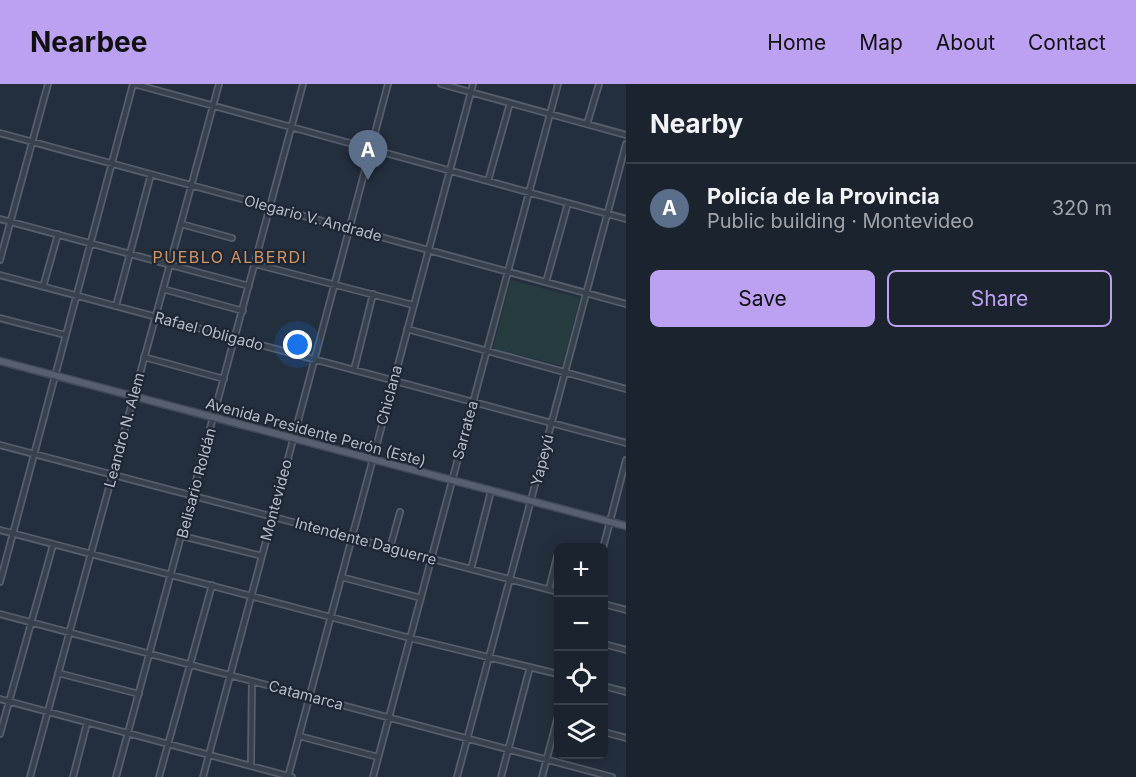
<!DOCTYPE html>
<html lang="en">
<head>
<meta charset="utf-8">
<style>
  :root { --surface:#1b232e; --page:#282f3a; --text:#f1f3f6; --muted:#a0a4aa; --line:#39404a; --accent:#bca0f2 }
  body { margin:0; font-family:Inter,sans-serif; background:var(--page); color:var(--text) }
  .controls { position:absolute; right:18px; bottom:18px; display:grid; overflow:hidden; border-radius:9px; box-shadow:0 3px 15px #0003 }
  .controls button { width:54px; height:54px; display:grid; place-items:center; padding:0; border:0; border-bottom:2px solid var(--line); background:var(--surface); color:var(--text); font:30px sans-serif }
  .you { position:absolute; left:298px; top:261px; width:21px; height:21px; margin:-15px; border:4px solid #fff; border-radius:50%; background:#1a73e8; box-shadow:0 0 0 9px #1a73e833 }
  .badge { display:grid; place-items:center; width:39px; height:39px; border-radius:50%; background:var(--accent); color:#fff; font-size:20px; font-weight:700 }
  .pin { position:absolute; translate:-50% -50px; filter:drop-shadow(0 2px 3px #0008) }
  .pin::after { content:''; position:absolute; top:32px; width:21px; height:18px; background:inherit; clip-path:polygon(0 0,100% 0,50% 100%) }
  .list { margin:0; padding:0; list-style:none }
  h2 { display:flex; justify-content:space-between; align-items:center; height:78px; margin:0; padding:0 24px; font-size:26px }
  h2 small { font-size:20px; font-weight:400; color:var(--muted) }
  .list li { display:grid; grid-template-columns:39px 1fr auto; gap:18px; align-items:center; box-sizing:border-box; height:90px; padding:0 24px; border-top:2px solid var(--line) }
  .list b { display:block; font-size:22px; white-space:nowrap }
  .list p { margin:0; font-size:20px; white-space:nowrap; color:var(--muted) }
  .list em { font-size:20px; font-style:normal; color:var(--muted) }
  .actions { display:flex; gap:12px; padding:18px 24px }
  .actions a { flex:1; padding:14px 0; border:2px solid var(--accent); border-radius:9px; text-align:center; font-size:21px; color:var(--accent) }
  .actions .main { background:var(--accent); color:#111 }
  .icon { flex:none; width:33px; height:33px; fill:none; stroke:currentColor; stroke-width:2; stroke-linecap:round; stroke-linejoin:round }
  .map { position:relative; flex:none; width:626px; height:693px; overflow:hidden }
  header { display:flex; align-items:center; gap:36px; box-sizing:border-box; height:84px; padding:0 30px; background:var(--accent); color:#111 }
  header strong { font-size:28px }
  nav { display:flex; gap:33px; margin-inline-start:auto; font-size:21px }
  main { display:flex }
  aside { flex:1; background:var(--surface) }
  .map>svg:first-child { display:block }
  .green { fill:#263c3f }
  .lines { fill:none; stroke-linecap:round; stroke-linejoin:round }
  .minor-casing { stroke:#565f6c; stroke-width:8 }
  .major-casing { stroke:#414a57; stroke-width:9 }
  .minor { stroke:#38414e; stroke-width:4.5 }
  .major { stroke:#56606e; stroke-width:6 }
  .labels { text-anchor:middle; dominant-baseline:central; stroke-width:4.5; stroke-linejoin:round; paint-order:stroke }
  .street-label { font-size:15px; fill:#b4bcc9; stroke:#1d2633 }
  .neighbourhood-label { font-size:16px; letter-spacing:1.5px; fill:#d59563; stroke:#1d2633 }
</style>
</head>
<body>
<header>
<strong>Nearbee</strong>
<nav><a>Home</a><a>Map</a><a>About</a><a>Contact</a></nav>
</header>
<main>
<div class="map">
<svg width="626" height="693" viewBox="0 0 626 693">
  <rect width="100%" height="100%" fill="#242f3e"/>
  <!-- green -->
  <path class="green" d="M511 196 580 214 562 282 493 264Z"/>
  <g class="lines">
    <!-- minor casing -->
    <g class="minor-casing">
      <path id="minor" d="M134 0 626 135
        M441 0 626 51
        M587 40 599 0
        M0 49 626 220
        M488 97 510 19
        M0 135 249 202
        M181 140 232 154
        M0 176 48 0
        M255 180 413 221
        M0 191 626 359
        M546 198 568 119
        M43 203 58 150
        M163 205 243 227
        M116 222 151 90
        M0 234 65 251
        M407 245 626 305
        M144 273 224 295
        M354 286 373 210
        M0 361 558 508
        M0 446 410 554 558 590
        M182 452 262 472
        M390 464 400 428
        M603 464 626 376
        M471 485 491 407
        M341 493 421 514
        M0 498 133 0
        M549 505 558 469
        M604 520 626 526
        M0 530 612 693
        M604 560 626 566
        M58 589 139 610
        M604 602 626 608
        M0 615 292 693
        M604 648 626 654
        M0 650 53 461
        M299 652 378 673
        M251 682 252 597
        M30 693 219 0
        M73 693 87 639
        M116 693 303 0
        M159 693 212 501
        M203 693 388 0
        M288 693 473 0
        M373 693 558 0
        M457 693 626 60
        M501 693 530 583
        M542 693 558 632"/>
    </g>
    <!-- major casing -->
    <g class="major-casing">
      <path id="major" d="M0 277 626 442"/>
    </g>
    <!-- minor -->
    <use href="#minor" class="minor"/>
    <!-- major -->
    <use href="#major" class="major"/>
  </g>
  <g class="labels">
    <!-- street labels -->
    <g class="street-label">
      <text transform="translate(313 134) rotate(15)">Olegario V. Andrade</text>
      <text transform="translate(209 247) rotate(15)">Rafael Obligado</text>
      <text transform="translate(389 311) rotate(-75)">Chiclana</text>
      <text transform="translate(124 346) rotate(-75)">Leandro N. Alem</text>
      <text transform="translate(465 346) rotate(-75)">Sarratea</text>
      <text transform="translate(316 348) rotate(15)">Avenida Presidente Perón (Este)</text>
      <text transform="translate(542 376) rotate(-76)">Yapeyú</text>
      <text transform="translate(196 399) rotate(-75)">Belisario Roldán</text>
      <text transform="translate(276 416) rotate(-75)">Montevideo</text>
      <text transform="translate(366 457) rotate(15)">Intendente Daguerre</text>
      <text transform="translate(306 611) rotate(15)">Catamarca</text>
    </g>
    <!-- neighbourhood labels -->
    <g class="neighbourhood-label">
      <text x="230" y="173">PUEBLO ALBERDI</text>
    </g>
  </g>
</svg>
<div class="controls">
<button>+</button>
<button>−</button>
<button><svg class="icon" aria-label="locate" viewBox="0 0 24 24"><circle cx="12" cy="12" r="6"/><path d="M12 2v4M12 18v4M2 12h4M18 12h4"/></svg></button>
<button><svg class="icon" aria-label="layers" viewBox="0 0 24 24"><path d="M12 4l9 5-9 5-9-5zM3 14l9 5 9-5"/></svg></button>
</div>
<div class="you"></div>
<div class="pin badge" style="left:368px;top:96px;background:#5c6f8a">A</div>
</div>
<aside>
<h2>Nearby<small></small></h2>
<ul class="list">
<li><span class="badge" style="background:#5c6f8a">A</span><div><b>Policía de la Provincia</b><p>Public building · Montevideo</p></div><em>320 m</em></li>
</ul>
<div class="actions"><a class="main">Save</a><a>Share</a></div>
</aside>
</main>
</body>
</html>
